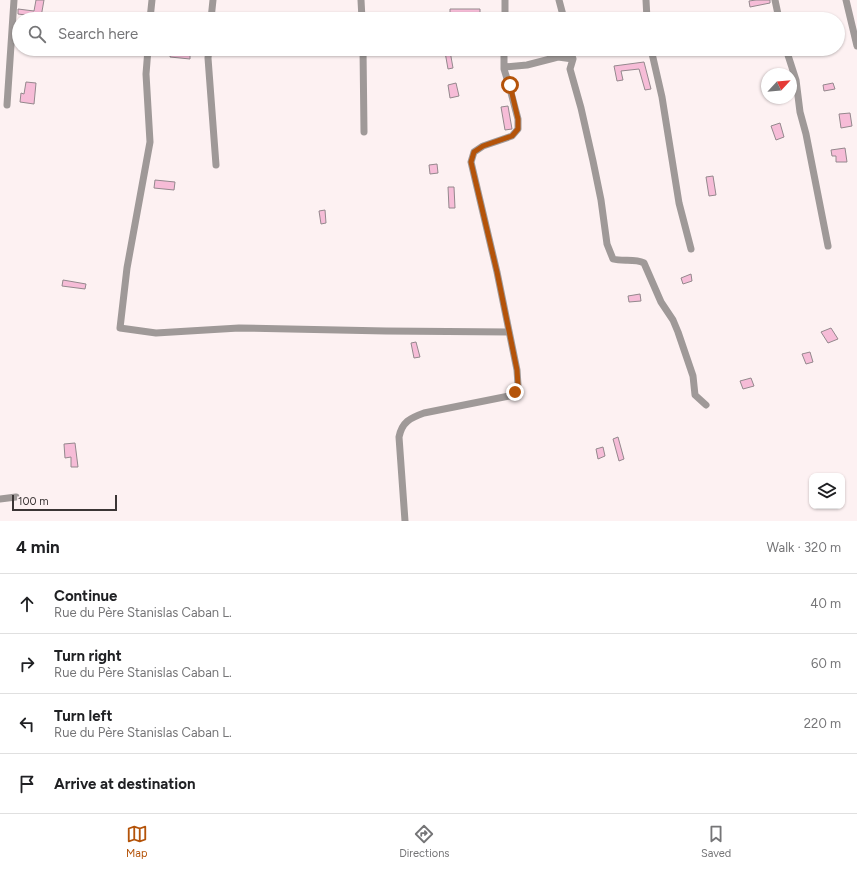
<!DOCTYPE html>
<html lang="en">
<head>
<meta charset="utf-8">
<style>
  :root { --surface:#fff; --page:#f6f6f6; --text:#202124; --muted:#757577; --line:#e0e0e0; --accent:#b45309 }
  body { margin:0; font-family:Figtree,sans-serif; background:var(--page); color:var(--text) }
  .controls { position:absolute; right:12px; bottom:12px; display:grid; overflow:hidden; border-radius:8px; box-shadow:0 1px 3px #0004 }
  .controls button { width:36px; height:36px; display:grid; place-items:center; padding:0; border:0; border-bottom:1px solid var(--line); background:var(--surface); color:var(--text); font:20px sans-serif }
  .compass { position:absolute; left:761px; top:68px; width:36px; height:36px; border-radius:50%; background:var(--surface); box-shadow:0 1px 3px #0004; rotate:64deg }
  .scale { position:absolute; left:12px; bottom:10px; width:105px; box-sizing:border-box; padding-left:4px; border:2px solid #3b3535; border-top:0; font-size:11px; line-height:14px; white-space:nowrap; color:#3b3535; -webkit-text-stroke:3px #fdf1f2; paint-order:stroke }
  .stop { position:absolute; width:12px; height:12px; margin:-9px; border:3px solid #b45309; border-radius:50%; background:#fff }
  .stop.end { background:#b45309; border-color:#fff; box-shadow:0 1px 4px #0008 }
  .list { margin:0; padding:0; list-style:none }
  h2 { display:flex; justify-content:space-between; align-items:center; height:52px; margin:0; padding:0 16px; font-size:17px }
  h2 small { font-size:13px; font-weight:400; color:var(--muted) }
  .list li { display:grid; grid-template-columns:26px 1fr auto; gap:12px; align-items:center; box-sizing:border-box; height:60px; padding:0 16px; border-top:1px solid var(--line) }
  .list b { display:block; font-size:15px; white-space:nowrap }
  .list p { margin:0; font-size:13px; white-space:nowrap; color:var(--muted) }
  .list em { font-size:13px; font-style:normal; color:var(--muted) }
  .icon { flex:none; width:22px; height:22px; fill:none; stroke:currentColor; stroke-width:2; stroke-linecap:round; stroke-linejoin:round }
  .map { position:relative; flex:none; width:857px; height:521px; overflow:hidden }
  .search { position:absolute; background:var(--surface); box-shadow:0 1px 3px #0004; left:12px; right:12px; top:12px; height:44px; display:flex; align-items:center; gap:10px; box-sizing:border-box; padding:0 14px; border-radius:22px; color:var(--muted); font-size:15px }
  .sheet { height:292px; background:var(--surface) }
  nav { display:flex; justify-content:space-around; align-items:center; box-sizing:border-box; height:56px; border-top:1px solid var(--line); background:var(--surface); font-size:11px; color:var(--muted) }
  nav a { display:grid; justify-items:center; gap:2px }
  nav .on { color:var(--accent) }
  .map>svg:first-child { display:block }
  .building { fill:#f6bcd7; stroke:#94888d }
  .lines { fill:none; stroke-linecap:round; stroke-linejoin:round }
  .street { stroke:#9f9998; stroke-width:7 }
  .route { stroke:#b45309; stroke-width:5 }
</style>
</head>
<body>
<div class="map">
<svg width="857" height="521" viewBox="0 0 857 521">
  <rect width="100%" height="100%" fill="#fdf1f2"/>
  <!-- building -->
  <path class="building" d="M36 0H44L41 17 18 14V9L34 11Z
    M756 0H770V3L750 7 749 1Z
    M450 9H480V15L459 17V19H450Z
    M171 49 190 51V59L170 57Z
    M450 51 453 68 448 69 445 52Z
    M644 62 651 89 645 90 639 69 621 71 623 80 617 81 614 66Z
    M26 82 36 83 34 104 20 102 21 93 24 94Z
    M456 83 459 96 450 98 448 85Z
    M833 83 835 89 824 91 823 85Z
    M508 106 512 129 505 130 501 107Z
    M850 113 852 126 841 128 839 114Z
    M780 123 784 137 776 140 771 126Z
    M845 148 847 162H836V156H832L831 150Z
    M437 164 438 173 430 174 429 165Z
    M713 176 716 195 709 196 706 177Z
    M155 180 175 182 174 190 154 188Z
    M448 187H454L455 208H449Z
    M325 210 326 223 321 224 319 211Z
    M691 274 692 281 683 284 681 278Z
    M63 280 86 284 85 289 62 286Z
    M640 294 641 301 629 302 628 296Z
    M831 328 838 339 828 343 821 332Z
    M416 342 420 357 414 358 411 343Z
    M810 352 813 362 806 364 802 354Z
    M751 378 754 386 743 389 740 381Z
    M618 437 624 459 619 461 613 439Z
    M75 443 78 467H71V457L65 458 64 444Z
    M603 447 605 456 598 459 596 449Z"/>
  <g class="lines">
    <!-- street -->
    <path class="street" d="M361 0 362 19
      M559 0 564 19
      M646 0 647 19
      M775 0 779 19
      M846 0 857 46
      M150 19 152 0
      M211 19 213 0
      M505 19V0
      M148 49 146 74 150 142 127 268 120 328 156 333 239 328 386 331 509 332
      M209 49 208 58 216 165
      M363 49 364 132
      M570 49 573 59 570 69 581 108 593 161 601 200 607 244 613 259C623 262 634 258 644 263L661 302 673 320 678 332 693 376 695 395 706 405
      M651 49 662 97 679 203 691 249
      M786 49 796 80 800 112 806 134 828 246
      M504 67 527 65 558 57 573 59
      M7 105 14 0
      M0 499 16 497
      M405 521 399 437C402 422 410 418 424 413L509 396 515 392 518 385 517 370 497 272 471 162 474 152 483 146 512 136 518 129V119L509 85 504 69V49"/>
  </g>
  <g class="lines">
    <!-- route -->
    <path class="route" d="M510 85 518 119V129L512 136 483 146 474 152 471 162 497 272 517 370 518 385 515 392"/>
  </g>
</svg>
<div class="controls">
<button><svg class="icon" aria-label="layers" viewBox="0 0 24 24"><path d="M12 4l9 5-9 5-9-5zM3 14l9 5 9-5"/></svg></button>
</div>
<svg class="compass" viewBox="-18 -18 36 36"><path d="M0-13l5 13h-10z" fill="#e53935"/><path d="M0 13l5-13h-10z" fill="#757577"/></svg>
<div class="scale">100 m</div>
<div class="stop" style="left:510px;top:85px"></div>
<div class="stop end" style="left:515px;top:392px"></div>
<div class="search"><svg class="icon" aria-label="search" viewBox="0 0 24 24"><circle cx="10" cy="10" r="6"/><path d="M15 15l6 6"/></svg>Search here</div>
</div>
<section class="sheet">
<h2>4 min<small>Walk · 320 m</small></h2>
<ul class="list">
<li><svg class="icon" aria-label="ahead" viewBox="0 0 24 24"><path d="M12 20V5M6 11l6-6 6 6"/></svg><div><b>Continue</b><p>Rue du Père Stanislas Caban L.</p></div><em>40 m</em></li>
<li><svg class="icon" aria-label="right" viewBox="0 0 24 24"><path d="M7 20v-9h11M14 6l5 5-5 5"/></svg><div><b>Turn right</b><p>Rue du Père Stanislas Caban L.</p></div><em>60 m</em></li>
<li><svg class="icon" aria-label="left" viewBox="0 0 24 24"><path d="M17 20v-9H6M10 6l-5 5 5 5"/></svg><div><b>Turn left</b><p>Rue du Père Stanislas Caban L.</p></div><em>220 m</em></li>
<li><svg class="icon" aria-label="arrive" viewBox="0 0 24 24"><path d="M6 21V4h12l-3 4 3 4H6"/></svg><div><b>Arrive at destination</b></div></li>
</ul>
</section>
<nav>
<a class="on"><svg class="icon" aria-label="map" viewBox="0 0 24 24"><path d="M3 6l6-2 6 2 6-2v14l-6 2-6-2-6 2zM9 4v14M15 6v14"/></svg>Map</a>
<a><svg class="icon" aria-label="directions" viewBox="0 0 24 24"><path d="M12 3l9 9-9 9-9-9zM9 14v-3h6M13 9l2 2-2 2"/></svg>Directions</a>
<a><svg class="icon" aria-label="saved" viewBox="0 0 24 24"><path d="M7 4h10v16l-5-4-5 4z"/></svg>Saved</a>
</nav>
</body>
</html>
